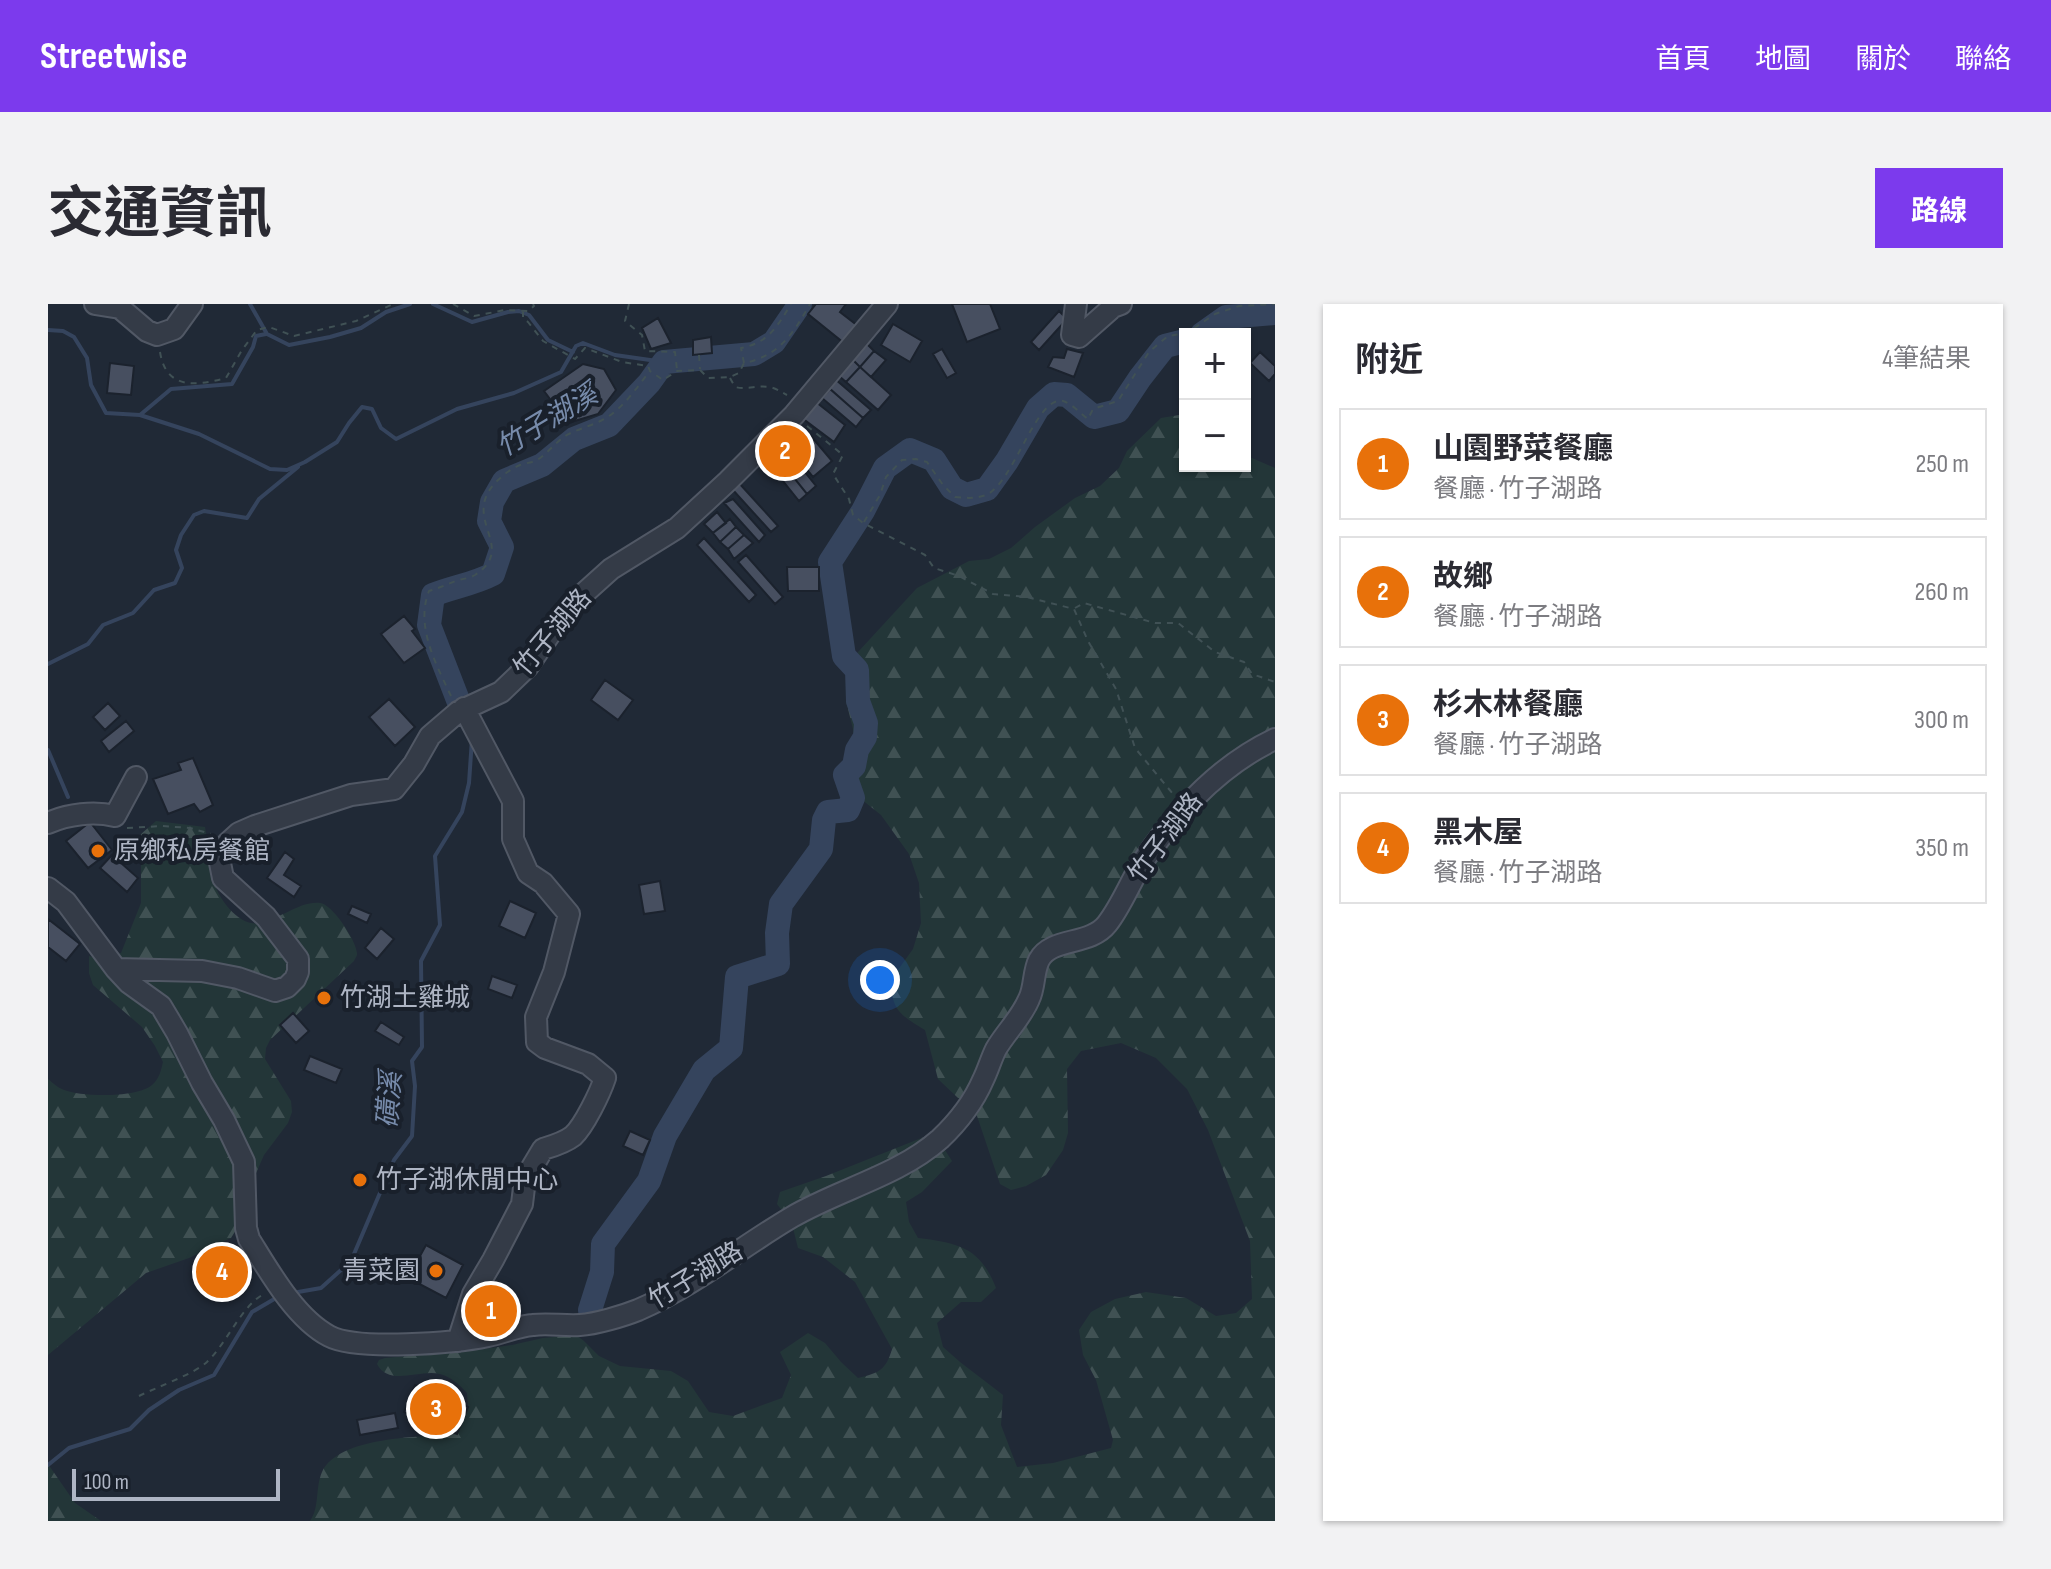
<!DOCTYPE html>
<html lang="zh-TW">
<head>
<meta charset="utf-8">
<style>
  :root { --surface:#fff; --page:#f2f2f3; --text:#2b2b33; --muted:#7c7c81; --line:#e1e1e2; --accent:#7c3aed }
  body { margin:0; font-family:"Sofia Sans Condensed","Noto Sans TC",sans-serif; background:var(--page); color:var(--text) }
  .controls { position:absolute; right:24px; top:24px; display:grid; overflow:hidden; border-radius:0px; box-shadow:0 2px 6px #0004 }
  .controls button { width:72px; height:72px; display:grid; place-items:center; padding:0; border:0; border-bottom:2px solid var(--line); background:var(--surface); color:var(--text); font:40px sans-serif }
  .scale { position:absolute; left:24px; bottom:20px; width:208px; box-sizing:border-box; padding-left:8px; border:4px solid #aeb5c4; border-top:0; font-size:22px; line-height:28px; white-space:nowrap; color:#aeb5c4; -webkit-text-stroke:6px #19202b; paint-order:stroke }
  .you { position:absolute; left:832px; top:676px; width:28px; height:28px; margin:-20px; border:6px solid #fff; border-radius:50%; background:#1a73e8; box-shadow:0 0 0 12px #1a73e833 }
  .badge { display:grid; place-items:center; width:52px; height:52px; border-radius:50%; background:var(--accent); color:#fff; font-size:26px; font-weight:700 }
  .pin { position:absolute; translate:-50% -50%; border:4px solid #fff; box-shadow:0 2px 8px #0006 }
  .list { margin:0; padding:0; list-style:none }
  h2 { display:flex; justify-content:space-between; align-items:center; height:104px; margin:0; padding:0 32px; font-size:34px }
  h2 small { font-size:26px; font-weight:400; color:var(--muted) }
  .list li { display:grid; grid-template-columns:52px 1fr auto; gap:24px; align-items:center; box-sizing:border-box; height:112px; margin:0 16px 16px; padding:0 16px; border:2px solid var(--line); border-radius:0px }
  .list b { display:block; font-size:30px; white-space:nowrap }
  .list p { margin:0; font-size:26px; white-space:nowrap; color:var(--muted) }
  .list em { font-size:26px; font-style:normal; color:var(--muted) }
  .map { position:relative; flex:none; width:1227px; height:1217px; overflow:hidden; border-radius:0px }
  header { display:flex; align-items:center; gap:48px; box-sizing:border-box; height:112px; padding:0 40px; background:var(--accent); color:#fff }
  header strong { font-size:38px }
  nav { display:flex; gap:44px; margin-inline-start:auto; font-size:28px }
  .intro { display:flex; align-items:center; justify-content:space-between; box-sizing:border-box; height:192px; padding:0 48px }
  h1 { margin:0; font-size:56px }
  .button { padding:20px 36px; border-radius:0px; background:var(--accent); color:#fff; font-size:28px; font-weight:700 }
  main { display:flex; gap:48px; padding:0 48px }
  aside { flex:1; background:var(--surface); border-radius:0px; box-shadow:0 2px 6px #0004 }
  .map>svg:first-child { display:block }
  .forest { fill:url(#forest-firs) }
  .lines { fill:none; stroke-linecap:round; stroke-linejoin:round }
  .stream { stroke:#35445d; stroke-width:4 }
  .river { stroke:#35445d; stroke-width:24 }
  .building { fill:#474f60; stroke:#1b222d; stroke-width:2 }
  .minor-casing { stroke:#515865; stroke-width:24 }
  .path { stroke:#405155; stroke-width:2; stroke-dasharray:6 6; stroke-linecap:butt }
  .minor { stroke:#343b47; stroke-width:20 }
  .food-dot { fill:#e8710a; stroke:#19202b; stroke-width:3 }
  .labels { text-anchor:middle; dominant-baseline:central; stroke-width:8; stroke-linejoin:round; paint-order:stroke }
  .street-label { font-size:26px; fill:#aeb5c4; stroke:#19202b }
  .poi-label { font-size:26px; fill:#aeb5c4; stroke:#19202b; text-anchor:start }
  .water-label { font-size:28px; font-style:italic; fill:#778bab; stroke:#19202b }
</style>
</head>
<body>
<header>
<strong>Streetwise</strong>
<nav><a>首頁</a><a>地圖</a><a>關於</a><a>聯絡</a></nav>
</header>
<div class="intro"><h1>交通資訊</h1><a class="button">路線</a></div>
<main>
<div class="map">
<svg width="1227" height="1217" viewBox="0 0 1227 1217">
  <defs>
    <pattern id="forest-firs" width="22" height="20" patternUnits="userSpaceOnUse" patternTransform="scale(2)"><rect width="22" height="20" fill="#233638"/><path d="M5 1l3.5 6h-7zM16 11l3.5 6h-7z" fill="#405153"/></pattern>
  </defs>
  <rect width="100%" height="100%" fill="#202936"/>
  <!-- forest -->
  <path class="forest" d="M1137 110V162H1197V151L1227 164V1217H262C272 1203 267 1184 274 1168 291 1132 373 1133 409 1130L420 1103 419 1089C411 1080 403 1073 392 1070 371 1065 341 1083 329 1060L331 1056 337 1054 428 1046 464 1041 495 1034 528 1031 536 1037 551 1052 572 1062 623 1067 640 1077 661 1108 685 1112 734 1094 743 1071 732 1048 760 1029 777 1039 793 1058 810 1074C831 1069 838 1066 844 1045L807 978 775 953 750 944 744 920 729 900 732 888 778 872 886 829 904 857 874 888 858 898 861 918 870 934C910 939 932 943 948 984L933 998H913L889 1019 895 1043 912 1058 955 1091 953 1121 969 1163 1005 1159 1063 1144 1065 1136 1048 1076 1035 1051 1031 1026 1043 1008 1067 995 1098 988 1138 994 1168 1012 1188 1009 1204 995 1202 937 1160 826 1139 785 1108 754 1073 739 1033 747 1019 765 1020 829 1015 846 998 871 978 882 963 886 952 880 929 812 890 775 877 726C851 710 845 707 842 677L865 645 873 619 871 579 861 550 833 511 813 495 805 478V425L798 397 799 377 800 369 810 348 869 284 921 257 941 255 963 244 987 223 1027 194 1052 182 1071 164 1079 147 1113 114Z
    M108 517 157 523C160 541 161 561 166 578 171 596 192 624 213 619 232 615 252 597 272 599 284 600 306 634 308 645 310 652 309 651 306 657L222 736 218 744 217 755 243 797 244 808 240 819 216 851 205 876V898L183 934 141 954 98 969 0 1051V775C5 779 10 784 16 786 33 793 90 794 104 781 111 775 113 767 115 758L107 742 94 723 45 681 41 669V652L54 656 73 649 93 599V530Z
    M0 1160 27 1199 53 1217H0Z"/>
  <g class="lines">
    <!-- stream -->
    <path class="stream" d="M202 0 219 30 241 41 282 33 313 24 338 8 362 0
      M385 0 424 18 460 8 471 7 481 11 500 36 525 48
      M0 26 15 27 26 33 39 54 43 81 58 109 92 111 151 130 222 165 239 166 257 158 289 138 301 119 314 103 324 105 333 124 348 135 409 105 466 89 513 68 528 42 535 39 567 51 616 58
      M92 111 123 85 184 80 205 43 208 32 218 30
      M0 360 40 340 55 321 85 309 106 286 127 279 134 264 128 246 133 231 146 211 156 207 199 214 211 195 250 163
      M0 446 20 493
      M250 988 273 984 303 957 346 856 364 832 367 782 364 757 374 743 373 657 392 621 387 552 414 508 421 479 424 435
      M0 1161 21 1144 82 1125 101 1106 131 1086 166 1071 204 1008 228 994"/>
    <!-- river -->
    <path class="river" d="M1154 30 1178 13 1227 9
      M410 396 381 321 385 291C405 283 426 280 445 270L454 243 441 217 444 198 456 177 494 161 526 135 561 121 601 79 616 58 706 50 726 38 752 0
      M542 1006 554 968 555 940 601 877 617 832 656 766 683 744 689 673 730 660 729 629 733 600 773 545 776 516 780 508 800 506 805 494 797 471 806 462 809 446 817 433 818 419 810 397 809 366 796 352 782 258 815 207 837 164 862 146 886 156 904 184 918 191 939 185 959 157 990 104 1006 90 1019 91 1046 113 1070 107 1092 74 1117 42 1137 37"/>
  </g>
  <!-- building -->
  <path class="building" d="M768 0H798L792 8 810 22 796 39 760 10Z
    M904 0H942L952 25 919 38Z
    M1011 7 1019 15 991 46 983 38Z
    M610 14 623 39 603 45 594 24Z
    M845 20 874 37 862 58 833 41Z
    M663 33 664 49 645 51V36Z
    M819 40 826 47 812 63 805 56Z
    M894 45 908 69 899 74 885 50Z
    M1019 45 1035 49 1026 73 1000 63 1005 53 1016 54Z
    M826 47 838 56 823 73 812 63Z
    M1212 48 1227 62V70L1221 77 1202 59Z
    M805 56 812 63 798 78 791 72Z
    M62 59 86 62 83 91 59 89Z
    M535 60 556 65 568 86 550 110 520 119 496 87Z
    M812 63 843 91 830 106 798 78Z
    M787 75 823 106 815 114 780 83Z
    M782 85 815 114 808 123 774 94Z
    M768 98 797 121 786 138 754 114Z
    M763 132 784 157 765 173 744 148Z
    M736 142 768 182 759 190 727 150Z
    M727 150 759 190 751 197 719 157Z
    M691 179 730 222 723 228 684 185Z
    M685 195 717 231 711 238 676 199Z
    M669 208 678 219 665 229 656 220Z
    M682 215 688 223 672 238 665 229Z
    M688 223 696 231 680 245 672 238Z
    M696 231 705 239 686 255 680 245Z
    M656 234 708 291 701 298 649 241Z
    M698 251 735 293 727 300 690 258Z
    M739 263H771V287H740Z
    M356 312 367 325 364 327 377 344 356 359 333 330Z
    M557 376 585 396 570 416 543 396Z
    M341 395 367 423 347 442 321 413Z
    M60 399 72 412 57 426 45 413Z
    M78 417 86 427 61 448 53 437Z
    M145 454 165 501 152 508 146 500 120 510 105 475 133 466 130 459Z
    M42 518 64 546 40 564 18 537Z
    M237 548 246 555 236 571 253 582 246 593 219 574Z
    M64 551 90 574 79 588 52 564Z
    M612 577 617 607 596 610 591 581Z
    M462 597 488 609 477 634 451 622Z
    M304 602 323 610 319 619 300 610Z
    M0 615 32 640 18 657 0 643Z
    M333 624 346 635 329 655 317 644Z
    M444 672 469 681 464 694 440 685Z
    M245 709 261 727 248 739 232 721Z
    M333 718 356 733 351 741 327 727Z
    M262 752 294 765 288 779 256 766Z
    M582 827 602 836 595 851 575 842Z
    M378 941 415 961 398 994 360 974Z
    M169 954 188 977 180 983 161 960Z
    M433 991 457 994 452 1023 429 1019Z
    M367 1081 420 1103 409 1130 356 1108Z
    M347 1109 350 1124 312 1131 309 1116Z"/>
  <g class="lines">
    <!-- minor casing -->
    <g class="minor-casing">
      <path id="minor" d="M47 0 72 4 99 27 109 31 126 25 144 0
        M1028 0 1024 31 1031 33 1065 3 1073 0
        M0 519C20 510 46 507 67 512L88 473
        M0 584 18 598 68 665 81 679 113 702 129 729 154 779 176 816 196 858 198 924 201 935C221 967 247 1014 281 1032 309 1047 407 1039 440 1032 455 1029 470 1022 485 1021 500 1019 516 1022 532 1021 548 1020 575 1012 590 1006 646 982 693 943 744 913 792 885 850 872 892 835 910 818 925 799 935 776 940 766 943 755 948 745 958 728 973 714 981 695 987 683 985 668 991 656 1003 633 1042 642 1059 620 1074 601 1083 576 1096 556 1130 506 1172 461 1227 435
        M68 665 154 667 190 674 227 687 239 683 247 675 250 668V655L218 613 175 574 171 554 180 539 191 529 207 522 303 491 346 485 366 460 382 432 410 408 453 388 480 362 508 321 533 292 563 265 629 224 680 177 746 111 839 0
        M410 1037 425 990 445 956 474 900 477 875 495 845C505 842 516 839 525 832 536 822 552 789 557 774L540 760 497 744 489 738 488 713 506 668 521 610 495 579 480 569 465 535V497L416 404"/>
    </g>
    <!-- path -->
    <path class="path" d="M405 0 426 12 457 6 480 7 486 2 485 0
      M581 0 577 17 594 31 597 47 627 48 629 66
      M475 7V14L480 18 495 37 527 55 537 44 574 58 600 62 602 67 615 76 629 67 652 66 660 74 682 73 691 69 696 59C731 52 745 30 762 0
      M112 48C118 86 148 82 178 74L194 46 209 26 221 23 246 32 308 17 345 0
      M651 51 652 65
      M696 59 693 44C720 39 729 23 743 0
      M682 74 687 83C699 86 709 81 721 83 728 84 733 88 739 91
      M759 122 795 151 785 170 801 195 805 211 815 219 877 251 886 264 911 272 945 290 979 293 1026 305 1040 337 1068 385 1087 444 1125 490
      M816 218 832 191 838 173 854 156 868 155 879 158 895 181 907 193C918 194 927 195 938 191 966 179 988 91 1015 97 1023 99 1033 110 1040 115L1045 105 1070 97 1101 48 1120 32 1139 29 1167 10 1191 2 1227 0
      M1027 304 1036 299 1107 319H1130L1167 348 1196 358 1204 370 1227 378
      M403 392C388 360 367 322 381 287 391 284 400 280 410 276 416 275 422 274 427 271 470 243 413 216 447 179 454 172 462 165 472 161 477 159 483 159 489 156 499 150 507 139 517 132 529 125 544 122 556 115 575 105 589 83 602 67
      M79 524 114 522 142 524 163 530
      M91 1092C109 1083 146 1070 159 1058 179 1039 194 1001 216 990"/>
    <!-- minor -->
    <use href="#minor" class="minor"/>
  </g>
  <!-- markers -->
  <g class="food-dot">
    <circle cx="50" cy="547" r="8"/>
    <circle cx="276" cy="694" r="8"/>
    <circle cx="312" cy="876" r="8"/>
    <circle cx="388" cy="967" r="8"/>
  </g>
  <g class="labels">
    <!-- street labels -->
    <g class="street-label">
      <text transform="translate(505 329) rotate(-50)">竹子湖路</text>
      <text transform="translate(1118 534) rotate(-53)">竹子湖路</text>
      <text transform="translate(648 972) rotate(-31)">竹子湖路</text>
    </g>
    <!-- poi labels -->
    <g class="poi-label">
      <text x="66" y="547">原鄉私房餐館</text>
      <text x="292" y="694">竹湖土雞城</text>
      <text x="328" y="876">竹子湖休閒中心</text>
      <text x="372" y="967" text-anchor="end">青菜園</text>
    </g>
    <!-- water labels -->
    <g class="water-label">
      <text transform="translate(499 117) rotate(-31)">竹子湖溪</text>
      <text transform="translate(342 796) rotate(-86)">磺溪</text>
    </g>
  </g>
</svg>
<div class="controls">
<button>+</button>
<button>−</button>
</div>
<div class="scale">100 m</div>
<div class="you"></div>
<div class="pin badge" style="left:443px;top:1007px;background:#e8710a">1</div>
<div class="pin badge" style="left:737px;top:147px;background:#e8710a">2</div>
<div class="pin badge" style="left:388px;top:1105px;background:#e8710a">3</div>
<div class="pin badge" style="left:174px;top:968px;background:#e8710a">4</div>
</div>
<aside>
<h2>附近<small>4筆結果</small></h2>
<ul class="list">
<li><span class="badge" style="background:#e8710a">1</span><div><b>山園野菜餐廳</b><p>餐廳 · 竹子湖路</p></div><em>250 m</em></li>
<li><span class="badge" style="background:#e8710a">2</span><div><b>故鄉</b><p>餐廳 · 竹子湖路</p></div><em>260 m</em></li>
<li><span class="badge" style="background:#e8710a">3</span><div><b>杉木林餐廳</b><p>餐廳 · 竹子湖路</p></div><em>300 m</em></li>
<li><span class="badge" style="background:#e8710a">4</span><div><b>黑木屋</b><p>餐廳 · 竹子湖路</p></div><em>350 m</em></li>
</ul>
</aside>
</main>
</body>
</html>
